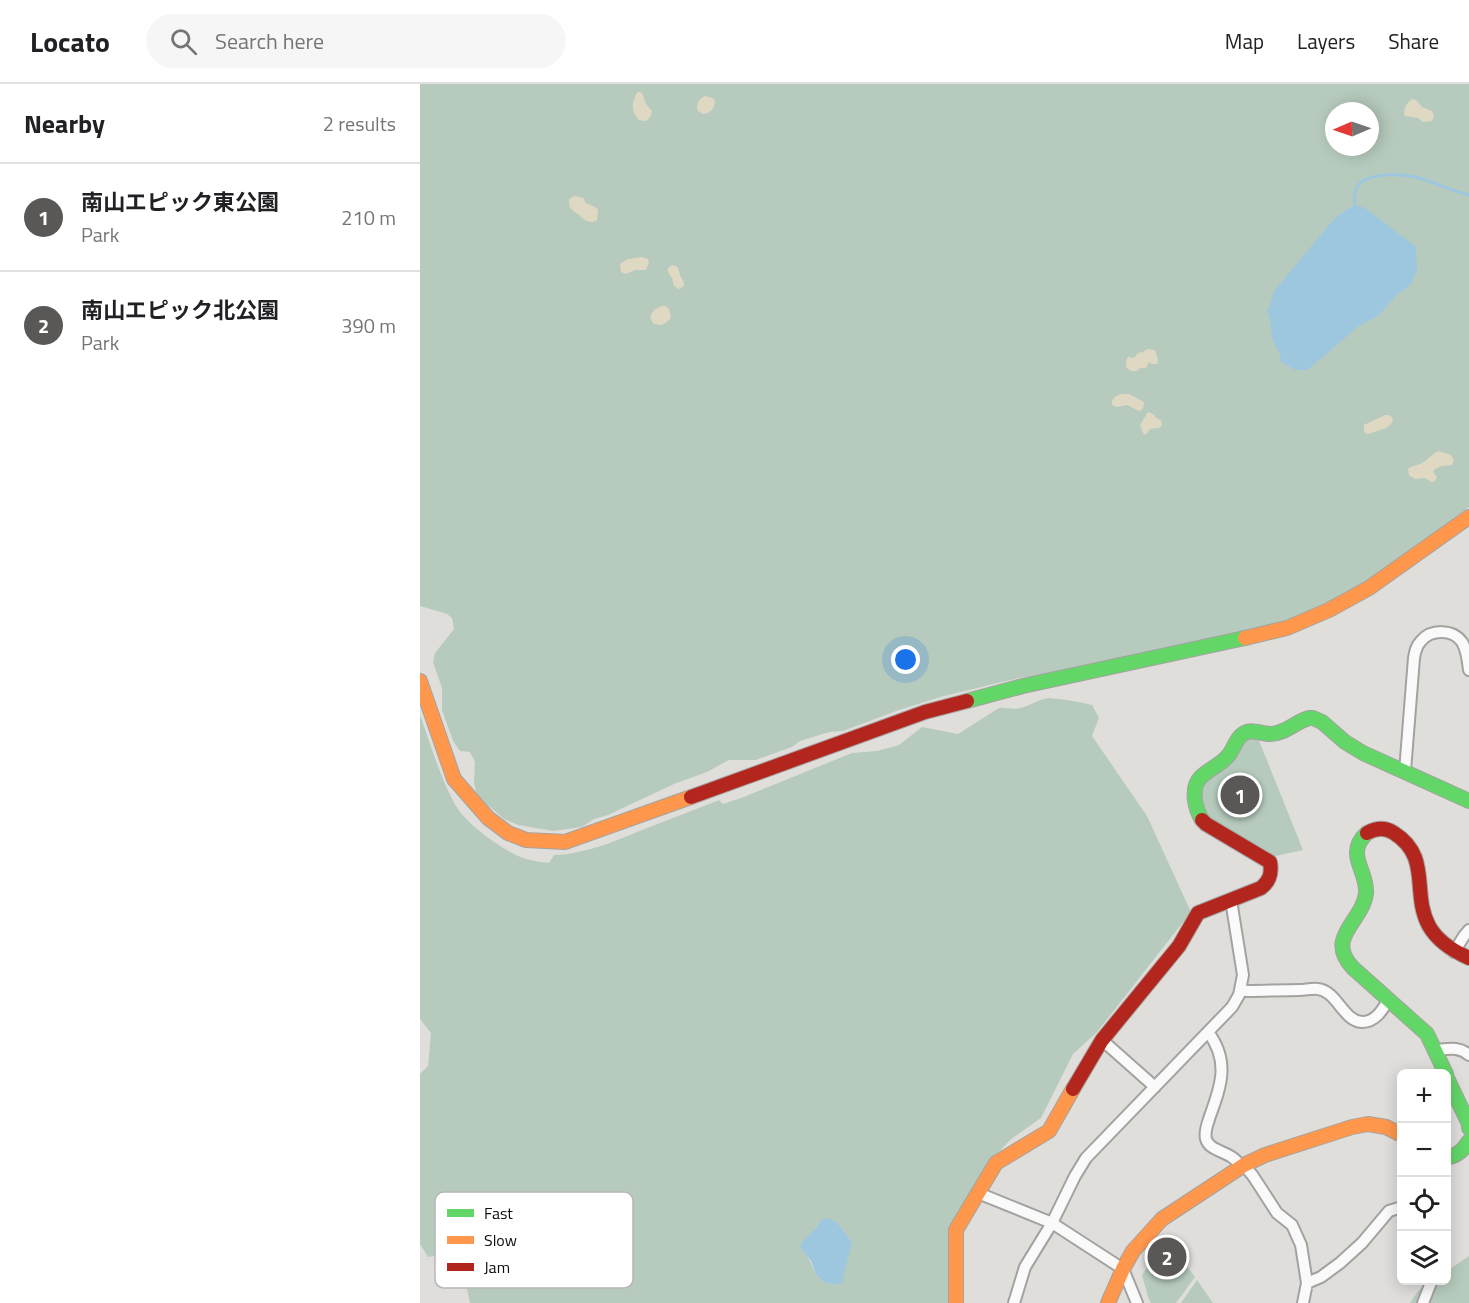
<!DOCTYPE html>
<html lang="en">
<head>
<meta charset="utf-8">
<style>
  :root { --surface:#fff; --page:#f6f6f6; --text:#202124; --muted:#757577; --line:#e0e0e0; --accent:#595856 }
  body { margin:0; font-family:"Titillium Web","Noto Sans JP",sans-serif; background:var(--page); color:var(--text) }
  .controls { position:absolute; right:18px; bottom:18px; display:grid; overflow:hidden; border-radius:9px; box-shadow:0 3px 15px #0003 }
  .controls button { width:54px; height:54px; display:grid; place-items:center; padding:0; border:0; border-bottom:2px solid var(--line); background:var(--surface); color:var(--text); font:30px sans-serif }
  .compass { position:absolute; left:905px; top:18px; width:54px; height:54px; border-radius:50%; background:var(--surface); box-shadow:0 3px 15px #0003; rotate:268deg }
  .you { position:absolute; left:486px; top:576px; width:21px; height:21px; margin:-15px; border:4px solid #fff; border-radius:50%; background:#1a73e8; box-shadow:0 0 0 9px #1a73e833 }
  .badge { display:grid; place-items:center; width:39px; height:39px; border-radius:50%; background:var(--accent); color:#fff; font-size:20px; font-weight:700 }
  .pin { position:absolute; translate:-50% -50%; border:3px solid #fff; box-shadow:0 2px 6px #0006 }
  .list { margin:0; padding:0; list-style:none }
  h2 { display:flex; justify-content:space-between; align-items:center; height:78px; margin:0; padding:0 24px; font-size:26px }
  h2 small { font-size:20px; font-weight:400; color:var(--muted) }
  .list li { display:grid; grid-template-columns:39px 1fr auto; gap:18px; align-items:center; box-sizing:border-box; height:108px; padding:0 24px; border-top:2px solid var(--line) }
  .list b { display:block; font-size:22px; white-space:nowrap }
  .list p { margin:0; font-size:20px; white-space:nowrap; color:var(--muted) }
  .list em { font-size:20px; font-style:normal; color:var(--muted) }
  .icon { flex:none; width:33px; height:33px; fill:none; stroke:currentColor; stroke-width:2; stroke-linecap:round; stroke-linejoin:round }
  .map { position:relative; flex:none; width:1049px; height:1219px; overflow:hidden }
  header { display:flex; align-items:center; gap:36px; box-sizing:border-box; height:84px; padding:0 30px; background:var(--surface); border-bottom:2px solid var(--line) }
  header strong { font-size:28px }
  nav { display:flex; gap:33px; margin-inline-start:auto; font-size:21px }
  .search { width:420px; height:54px; background:var(--page); display:flex; align-items:center; gap:15px; box-sizing:border-box; padding:0 21px; border-radius:33px; color:var(--muted); font-size:22px }
  main { display:flex }
  aside { flex:1; background:var(--surface) }
  .map>svg:first-child { display:block }
  .green { fill:#b6cbbd; fill-rule:evenodd }
  .sand { fill:#dfd9c3 }
  .water { fill:#9dc6df }
  .lines { fill:none; stroke-linecap:round; stroke-linejoin:round }
  .stream { stroke:#9dc6df; stroke-width:3 }
  .street-casing { stroke:#a4a2a0; stroke-width:14 }
  .fast-casing { stroke:#a4a2a0; stroke-width:16 }
  .slow-casing { stroke:#a4a2a0; stroke-width:16 }
  .jam-casing { stroke:#a4a2a0; stroke-width:16 }
  .street { stroke:#fafafa; stroke-width:10 }
  .fast { stroke:#63d668; stroke-width:14 }
  .slow { stroke:#ff974d; stroke-width:14 }
  .jam { stroke:#b3261e; stroke-width:14 }
  .key { fill:#fff; stroke:#b8b7b7; stroke-width:1.5 }
  .key-label { font-size:16px; fill:#11100e }
</style>
</head>
<body>
<header>
<strong>Locato</strong>
<div class="search"><svg class="icon" aria-label="search" viewBox="0 0 24 24"><circle cx="10" cy="10" r="6"/><path d="M15 15l6 6"/></svg>Search here</div>
<nav><a>Map</a><a>Layers</a><a>Share</a></nav>
</header>
<main>
<aside>
<h2>Nearby<small>2 results</small></h2>
<ul class="list">
<li><span class="badge">1</span><div><b>南山エピック東公園</b><p>Park</p></div><em>210 m</em></li>
<li><span class="badge">2</span><div><b>南山エピック北公園</b><p>Park</p></div><em>390 m</em></li>
</ul>
</aside>
<div class="map">
<svg width="1049" height="1219" viewBox="0 0 1049 1219">
  <rect width="100%" height="100%" fill="#e0dedb"/>
  <!-- green -->
  <path class="green" d="M0 0H1049V423L941 503 873 538 633 590 599 594 524 612 479 626 423 647 409 648 380 657 372 663 336 676H309L287 688 254 700 188 731 174 735 162 743 133 747 98 741 84 735 57 712 54 699 55 678 50 668 40 667 33 657 22 626V604L13 578 15 569 34 545 32 534 27 530 0 522ZM914 27H950V63H914Z
    M629 614C641 615 661 618 672 621L679 634 672 652 727 732 771 828 677 948 653 970 621 1034 590 1056 566 1082 531 1142V1219H50L42 1182 27 1170 8 1173 0 1160V990L8 982 11 949 0 935V631C11 661 20 694 36 722 48 742 85 768 106 775 113 777 122 778 129 779L134 771C165 770 193 758 222 746 248 736 274 726 299 716L303 720 321 714 432 669 457 667 479 661 502 643 538 650 579 624C586 623 593 626 600 624 610 622 618 615 629 614ZM400 1137 417 1138 432 1158 417 1201 403 1198 396 1190 381 1159 396 1144Z
    M828 651 838 654 883 766 851 773 789 735 780 714 783 696 822 655Z
    M746 1156 775 1193 756 1219H731L728 1213 722 1191Z
    M1049 1172V1219H990C1001 1202 1005 1197 1026 1196L1027 1187Z
    M777 1196 793 1219H761Z"/>
  <!-- sand -->
  <path class="sand" d="M219 8 222 9 226 20 232 27 231 32 226 37 219 36C211 28 211 18 217 9Z
    M285 12 293 14 295 17C294 25 291 29 283 30L278 27C275 21 279 15 285 12Z
    M992 15 996 16 1002 23 1012 27 1014 32 1012 37 1003 38 998 34 985 32C982 27 987 18 992 15Z
    M155 112 163 114 166 119 177 124 178 128 177 136 173 138C166 138 165 136 159 131 153 126 148 125 149 115Z
    M222 173 228 175 229 178 226 186H215L206 190 201 188 200 182 201 179 208 175Z
    M252 181C260 182 258 185 260 191 262 196 264 196 264 202L259 205 254 202 252 194 248 188V184Z
    M242 222H246L249 225 251 233C247 240 240 243 233 239L230 233 234 226Z
    M727 265 735 266 738 276 737 280H732L729 278 726 284H720L717 287H711L706 283V277L708 273 714 274 718 269 723 268Z
    M701 310H709L724 318 723 325 719 327 707 321 697 323 692 321C691 314 696 312 701 310Z
    M728 328 733 330 736 334 741 336 742 341 739 344 730 345 727 349 724 351 720 341Z
    M965 331H968L972 333 973 337 970 341 966 344 948 350 944 348V341Z
    M1018 367 1031 371 1034 376 1032 381 1021 382 1014 386 1013 388 1017 393 1015 397 1012 398 1005 394 995 395 989 391 988 385C993 381 996 382 1002 379 1008 376 1012 370 1018 367Z"/>
  <!-- water -->
  <path class="water" d="M939 122 945 124 996 163 997 186 991 200 976 212 959 231 936 244 904 272 887 286H876L861 278C861 266 856 266 853 256 850 246 852 236 847 227 851 222 851 213 855 206L908 142 919 131 931 123Z
    M406 1134 417 1138 432 1158 422 1198 417 1201 403 1198 396 1190 391 1177 381 1164V1159L396 1144 400 1137Z"/>
  <g class="lines">
    <!-- stream -->
    <path class="stream" d="M935 122C935 118 934 112 935 108 940 87 979 90 995 93 1013 97 1030 107 1049 111"/>
    <!-- street casing -->
    <g class="street-casing">
      <path id="street" d="M985 687 994 574C995 568 996 562 1001 557 1011 545 1033 545 1042 558 1047 566 1048 577 1049 586
        M1034 868 1044 852 1049 846
        M820 906 828 907C845 907 862 906 880 906 885 906 893 904 898 905 917 907 923 937 942 938 956 938 963 925 969 915
        M788 948C810 977 801 1002 790 1032 788 1039 784 1047 786 1055 790 1069 812 1066 821 1083
        M682 956 735 1003
        M1015 966C1028 965 1039 962 1049 971
        M824 1081 833 1092 857 1129 872 1141 881 1161 887 1199 883 1219
        M558 1109 632 1139 703 1185 717 1219
        M887 1199 901 1193 920 1179 942 1159 969 1127 982 1123
        M594 1219 605 1183 632 1139 655 1092 666 1074 812 923 819 911 823 891 811 816
        M1003 1219 1012 1196"/>
    </g>
    <!-- fast casing -->
    <g class="fast-casing">
      <path id="fast" d="M547 617 603 602 825 554
        M782 736C775 724 770 704 781 693 789 685 800 681 807 673 814 666 815 655 823 650 831 644 841 650 850 650 865 650 875 638 889 634H893L902 638 925 658 943 669 1049 717
        M947 749C924 770 948 787 946 809 943 838 904 853 933 884L1007 950 1026 990
        M1026 992 1049 1040V1044
        M1026 1073C1037 1073 1043 1066 1049 1057"/>
    </g>
    <!-- slow casing -->
    <g class="slow-casing">
      <path id="slow" d="M825 554 867 544 909 526 949 504 1049 433
        M0 597 34 695 68 734 88 749 106 756 145 758 271 713
        M536 1219V1146L576 1079 629 1047 653 1005
        M688 1219 703 1185 713 1167 742 1135 824 1081 845 1071 932 1043 948 1040 966 1043 982 1051"/>
    </g>
    <!-- jam casing -->
    <g class="jam-casing">
      <path id="jam" d="M271 713 505 628 547 617
        M947 749C956 744 965 743 974 749 1012 773 991 809 1009 842 1018 858 1033 867 1049 874
        M653 1005 682 956 759 862 778 829 841 804C850 797 852 789 850 778L786 740 782 736"/>
    </g>
    <!-- street -->
    <use href="#street" class="street"/>
    <!-- fast -->
    <use href="#fast" class="fast"/>
    <!-- slow -->
    <use href="#slow" class="slow"/>
    <!-- jam -->
    <use href="#jam" class="jam"/>
  </g>
  <!-- legend -->
  <rect x="15" y="1108" width="198" height="96" rx="9" class="key"/>
  <rect x="27" y="1125" width="27" height="8" fill="#63d668"/>
  <rect x="27" y="1152" width="27" height="8" fill="#ff974d"/>
  <rect x="27" y="1179" width="27" height="8" fill="#b3261e"/>
  <g class="key-label">
    <text x="64" y="1135">Fast</text>
    <text x="64" y="1162">Slow</text>
    <text x="64" y="1189">Jam</text>
  </g>
</svg>
<div class="controls">
<button>+</button>
<button>−</button>
<button><svg class="icon" aria-label="locate" viewBox="0 0 24 24"><circle cx="12" cy="12" r="6"/><path d="M12 2v4M12 18v4M2 12h4M18 12h4"/></svg></button>
<button><svg class="icon" aria-label="layers" viewBox="0 0 24 24"><path d="M12 4l9 5-9 5-9-5zM3 14l9 5 9-5"/></svg></button>
</div>
<svg class="compass" viewBox="-18 -18 36 36"><path d="M0-13l5 13h-10z" fill="#e53935"/><path d="M0 13l5-13h-10z" fill="#757577"/></svg>
<div class="you"></div>
<div class="pin badge" style="left:820px;top:711px">1</div>
<div class="pin badge" style="left:747px;top:1173px">2</div>
</div>
</main>
</body>
</html>
